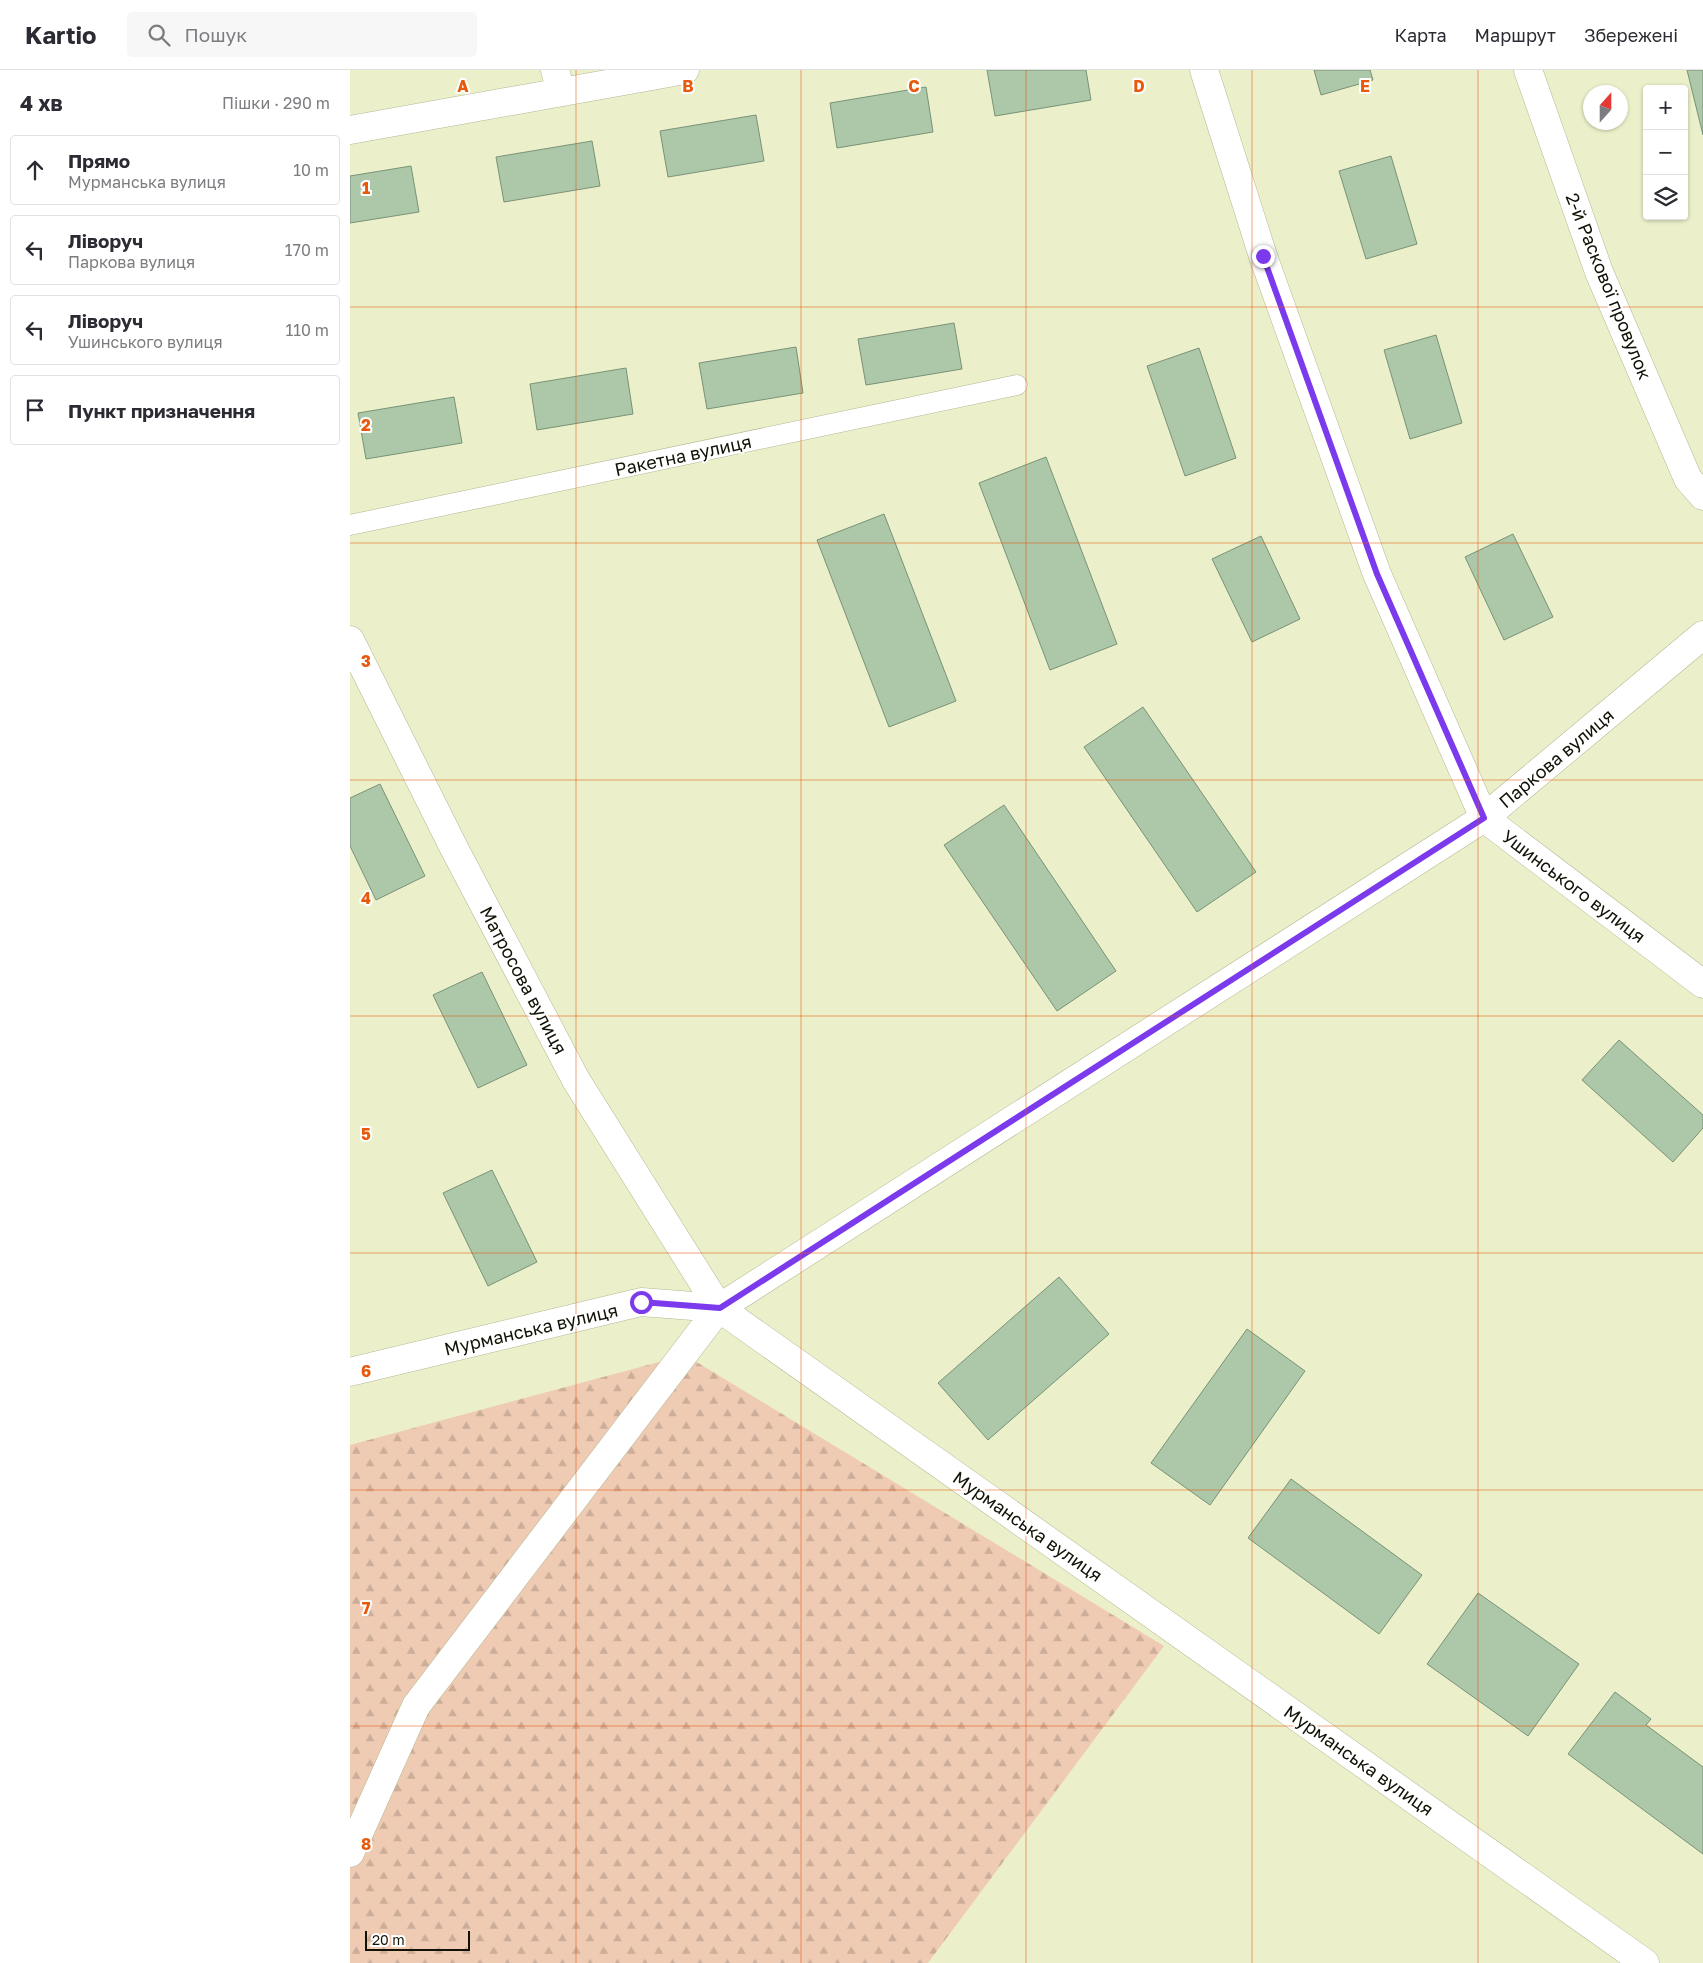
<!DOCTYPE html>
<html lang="uk">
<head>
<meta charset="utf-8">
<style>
  :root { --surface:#fff; --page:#f7f7f7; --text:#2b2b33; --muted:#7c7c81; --line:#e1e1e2 }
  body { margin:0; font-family:"Golos Text",sans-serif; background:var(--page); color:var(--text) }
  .controls { position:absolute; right:15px; top:15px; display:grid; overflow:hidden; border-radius:5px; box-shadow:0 1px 4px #0004 }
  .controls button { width:45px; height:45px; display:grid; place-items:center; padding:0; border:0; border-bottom:1px solid var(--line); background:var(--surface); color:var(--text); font:25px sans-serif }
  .compass { position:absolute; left:1233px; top:15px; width:45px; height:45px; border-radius:50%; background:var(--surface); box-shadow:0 1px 4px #0004; rotate:21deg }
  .scale { position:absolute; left:15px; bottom:12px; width:105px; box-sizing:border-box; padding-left:5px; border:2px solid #111205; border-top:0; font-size:14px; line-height:18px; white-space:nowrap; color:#111205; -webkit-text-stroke:4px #fff; paint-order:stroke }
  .stop { position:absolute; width:15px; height:15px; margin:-11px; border:4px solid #7c3aed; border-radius:50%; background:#fff }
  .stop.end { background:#7c3aed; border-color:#fff; box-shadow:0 1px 5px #0008 }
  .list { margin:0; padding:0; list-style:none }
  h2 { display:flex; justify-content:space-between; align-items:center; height:65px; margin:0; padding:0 20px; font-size:21px }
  h2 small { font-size:16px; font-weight:400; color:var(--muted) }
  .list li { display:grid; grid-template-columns:32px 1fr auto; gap:15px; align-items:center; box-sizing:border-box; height:70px; margin:0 10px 10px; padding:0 10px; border:1px solid var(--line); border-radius:5px }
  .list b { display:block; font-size:19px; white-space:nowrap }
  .list p { margin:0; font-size:16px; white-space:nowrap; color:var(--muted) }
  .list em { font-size:16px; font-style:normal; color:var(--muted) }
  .icon { flex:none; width:28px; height:28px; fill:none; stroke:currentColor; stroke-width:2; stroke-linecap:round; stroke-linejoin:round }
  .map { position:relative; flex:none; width:1353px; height:1893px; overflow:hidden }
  header { display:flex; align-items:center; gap:30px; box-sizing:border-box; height:70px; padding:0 25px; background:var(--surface); border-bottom:1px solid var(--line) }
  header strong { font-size:24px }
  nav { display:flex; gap:28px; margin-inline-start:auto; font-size:18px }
  .search { width:350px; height:45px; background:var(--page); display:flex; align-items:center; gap:12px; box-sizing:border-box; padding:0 18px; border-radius:5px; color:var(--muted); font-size:19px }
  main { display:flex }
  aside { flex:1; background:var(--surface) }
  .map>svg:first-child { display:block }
  .forest { fill:url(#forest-firs) }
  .building { fill:#adc7a9; stroke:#799276 }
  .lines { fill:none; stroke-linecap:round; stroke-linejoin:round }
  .service-casing { stroke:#b4b893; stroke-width:21 }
  .minor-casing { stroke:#b4b893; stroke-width:29 }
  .service { stroke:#fff; stroke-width:20 }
  .minor { stroke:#fff; stroke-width:28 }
  .route { stroke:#7c3aed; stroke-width:6 }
  .grid { fill:none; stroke:#e8590c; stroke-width:1; stroke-opacity:0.55 }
  .labels { text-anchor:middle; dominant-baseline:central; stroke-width:4; stroke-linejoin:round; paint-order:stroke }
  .street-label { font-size:18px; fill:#111205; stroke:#fff }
  .grid-label { font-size:16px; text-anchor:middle; font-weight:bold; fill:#e8590c; stroke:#fff; stroke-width:4; stroke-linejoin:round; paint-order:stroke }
</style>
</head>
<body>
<header>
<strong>Kartio</strong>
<div class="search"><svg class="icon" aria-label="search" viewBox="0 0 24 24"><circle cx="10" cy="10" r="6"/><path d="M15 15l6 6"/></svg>Пошук</div>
<nav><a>Карта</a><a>Маршрут</a><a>Збережені</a></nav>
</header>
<main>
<aside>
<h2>4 хв<small>Пішки · 290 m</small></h2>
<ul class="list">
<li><svg class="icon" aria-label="ahead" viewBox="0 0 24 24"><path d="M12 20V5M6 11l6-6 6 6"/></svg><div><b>Прямо</b><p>Мурманська вулиця</p></div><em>10 m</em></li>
<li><svg class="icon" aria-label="left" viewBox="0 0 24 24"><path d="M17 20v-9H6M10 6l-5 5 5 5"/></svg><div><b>Ліворуч</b><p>Паркова вулиця</p></div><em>170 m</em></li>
<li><svg class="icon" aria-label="left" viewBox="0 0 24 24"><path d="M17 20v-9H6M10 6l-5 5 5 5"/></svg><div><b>Ліворуч</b><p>Ушинського вулиця</p></div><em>110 m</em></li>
<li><svg class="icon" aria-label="arrive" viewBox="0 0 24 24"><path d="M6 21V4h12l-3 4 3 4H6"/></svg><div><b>Пункт призначення</b></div></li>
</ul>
</aside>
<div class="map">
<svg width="1353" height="1893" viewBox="0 0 1353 1893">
  <defs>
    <pattern id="forest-firs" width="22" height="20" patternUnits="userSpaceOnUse" patternTransform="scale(1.25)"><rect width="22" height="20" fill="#efcbb4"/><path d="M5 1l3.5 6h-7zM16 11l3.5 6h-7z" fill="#ccad99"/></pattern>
  </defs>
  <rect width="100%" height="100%" fill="#ebf0ca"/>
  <!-- forest -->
  <path class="forest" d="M335 1285 814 1576 578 1893H0V1375Z"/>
  <!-- building -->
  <path class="building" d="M637 0H736L741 30 645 46Z
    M964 0H1020L1023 10 971 25Z
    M1337 0H1353V65Z
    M576 17 583 62 487 78 480 33Z
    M406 45 414 91 318 107 310 61Z
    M242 71 250 116 154 132 146 87Z
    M1041 86 1067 174 1016 189 989 101Z
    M61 96 69 142 0 153V106Z
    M604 253 612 299 516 315 508 269Z
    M1086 265 1112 353 1060 369 1034 280Z
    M446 277 453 323 357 339 349 293Z
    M849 278 886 388 835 406 797 296Z
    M276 298 283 344 187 360 180 314Z
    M104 327 112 373 16 389 8 343Z
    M696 387 767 574 700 600 629 413Z
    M534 444 606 631 539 657 467 470Z
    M1163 464 1203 547 1154 570 1115 487Z
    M911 466 950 549 902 572 862 489Z
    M793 637 906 802 847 842 734 677Z
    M30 714 75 806 26 830 0 776V728Z
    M654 735 766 901 707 941 594 775Z
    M132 902 177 995 128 1018 83 925Z
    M1269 970 1353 1045V1058L1323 1092 1232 1010Z
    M142 1100 187 1192 138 1216 93 1123Z
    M709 1207 759 1264 638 1370 588 1313Z
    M897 1259 955 1301 860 1435 801 1393Z
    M941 1409 1072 1505 1029 1564 898 1468Z
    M1128 1523 1229 1594 1178 1666 1077 1594Z
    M1265 1622 1301 1649 1296 1655 1353 1697V1784L1218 1684Z"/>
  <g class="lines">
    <!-- service casing -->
    <g class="service-casing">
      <path id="service" d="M0 455 667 315"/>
    </g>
    <!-- minor casing -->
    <g class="minor-casing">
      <path id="minor" d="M205 0 211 22
        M854 0 913 186 1027 504 1134 748 1353 914
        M1178 0 1249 202 1338 409 1353 426
        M0 60 335 0
        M0 570 104 778 226 1010 369 1238
        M0 1302 291 1232 369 1238 1295 1893
        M0 1783 66 1636 369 1238 1134 748 1353 565"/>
    </g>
    <!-- service -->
    <use href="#service" class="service"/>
    <!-- minor -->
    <use href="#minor" class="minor"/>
  </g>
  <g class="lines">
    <!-- route -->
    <path class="route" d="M291 1232 370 1238 1134 748 1027 504 913 186"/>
  </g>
  <!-- grid -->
  <path class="grid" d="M226 0V1893M451 0V1893M676 0V1893M902 0V1893M1128 0V1893M0 237H1353M0 473H1353M0 710H1353M0 946H1353M0 1183H1353M0 1420H1353M0 1656H1353"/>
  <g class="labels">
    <!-- street labels -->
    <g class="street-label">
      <text transform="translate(1259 216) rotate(68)">2-й Раскової провулок</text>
      <text transform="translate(333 385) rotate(-12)">Ракетна вулиця</text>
      <text transform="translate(1206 688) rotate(-40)">Паркова вулиця</text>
      <text transform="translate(1224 816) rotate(37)">Ушинського вулиця</text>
      <text transform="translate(174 910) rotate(62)">Матросова вулиця</text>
      <text transform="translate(181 1259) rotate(-13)">Мурманська вулиця</text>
      <text transform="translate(678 1456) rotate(35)">Мурманська вулиця</text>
      <text transform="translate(1009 1690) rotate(35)">Мурманська вулиця</text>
    </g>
  </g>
  <g class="grid-label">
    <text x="113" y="22">A</text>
    <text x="338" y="22">B</text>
    <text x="564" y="22">C</text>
    <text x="789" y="22">D</text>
    <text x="1015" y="22">E</text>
    <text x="16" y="124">1</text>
    <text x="16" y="361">2</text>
    <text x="16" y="597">3</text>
    <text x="16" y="834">4</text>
    <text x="16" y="1070">5</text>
    <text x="16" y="1307">6</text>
    <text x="16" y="1544">7</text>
    <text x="16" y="1780">8</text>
  </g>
</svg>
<div class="controls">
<button>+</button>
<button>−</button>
<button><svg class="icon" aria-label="layers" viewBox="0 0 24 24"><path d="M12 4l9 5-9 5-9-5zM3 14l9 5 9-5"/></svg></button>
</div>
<svg class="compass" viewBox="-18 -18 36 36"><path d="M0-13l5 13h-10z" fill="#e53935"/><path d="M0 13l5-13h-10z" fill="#7c7c81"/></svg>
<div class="scale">20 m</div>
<div class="stop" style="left:291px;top:1232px"></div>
<div class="stop end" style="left:913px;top:186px"></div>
</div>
</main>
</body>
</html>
